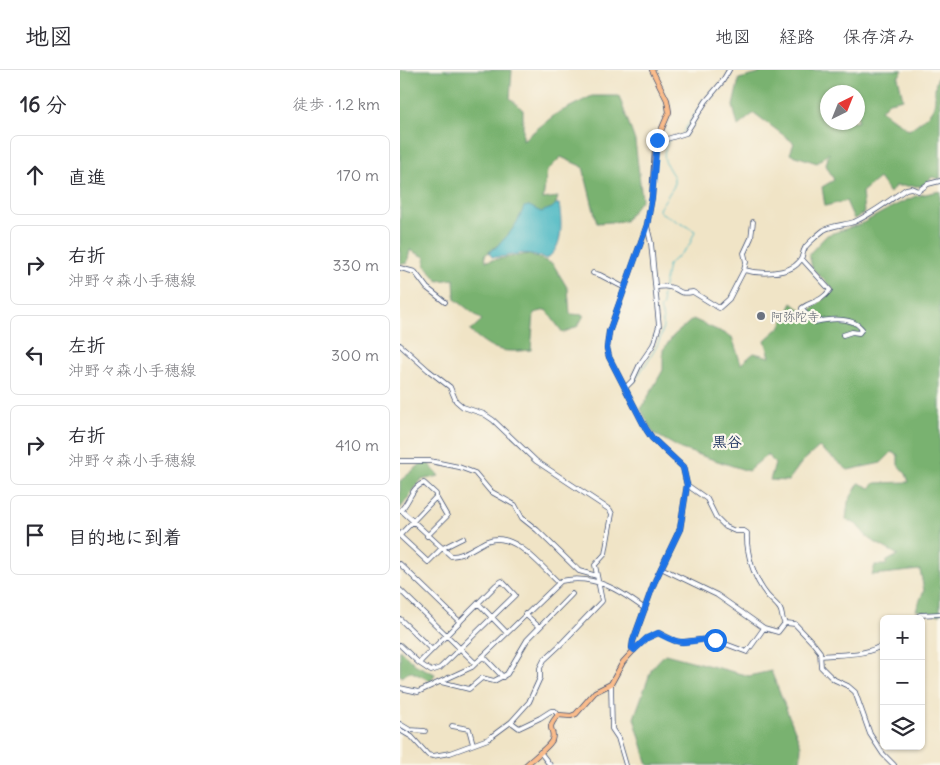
<!DOCTYPE html>
<html lang="ja">
<head>
<meta charset="utf-8">
<style>
  :root { --surface:#fff; --page:#f7f7f7; --text:#2b2b33; --muted:#7c7c81; --line:#e1e1e2 }
  body { margin:0; font-family:Delius,"Klee One",sans-serif; background:var(--page); color:var(--text) }
  .controls { position:absolute; right:15px; bottom:15px; display:grid; overflow:hidden; border-radius:8px; box-shadow:0 1px 4px #0004 }
  .controls button { width:45px; height:45px; display:grid; place-items:center; padding:0; border:0; border-bottom:1px solid var(--line); background:var(--surface); color:var(--text); font:25px sans-serif }
  .compass { position:absolute; left:420px; top:15px; width:45px; height:45px; border-radius:50%; background:var(--surface); box-shadow:0 1px 4px #0004; rotate:43deg }
  .stop { position:absolute; width:15px; height:15px; margin:-11px; border:4px solid #1a73e8; border-radius:50%; background:#fff }
  .stop.end { background:#1a73e8; border-color:#fff; box-shadow:0 1px 5px #0008 }
  .list { margin:0; padding:0; list-style:none }
  h2 { display:flex; justify-content:space-between; align-items:center; height:65px; margin:0; padding:0 20px; font-size:21px }
  h2 small { font-size:16px; font-weight:400; color:var(--muted) }
  .list li { display:grid; grid-template-columns:32px 1fr auto; gap:15px; align-items:center; box-sizing:border-box; height:80px; margin:0 10px 10px; padding:0 10px; border:1px solid var(--line); border-radius:8px }
  .list b { display:block; font-size:19px; white-space:nowrap }
  .list p { margin:0; font-size:16px; white-space:nowrap; color:var(--muted) }
  .list em { font-size:16px; font-style:normal; color:var(--muted) }
  .icon { flex:none; width:28px; height:28px; fill:none; stroke:currentColor; stroke-width:2; stroke-linecap:round; stroke-linejoin:round }
  .map { position:relative; flex:none; width:540px; height:695px; overflow:hidden }
  header { display:flex; align-items:center; gap:30px; box-sizing:border-box; height:70px; padding:0 25px; background:var(--surface); border-bottom:1px solid var(--line) }
  header strong { font-size:24px }
  nav { display:flex; gap:28px; margin-inline-start:auto; font-size:18px }
  main { display:flex }
  aside { flex:1; background:var(--surface) }
  .map>svg:first-child { display:block }
  .forest { fill:#79b270; stroke:#4a7067; fill-rule:evenodd }
  .water { fill:#48b7c2; stroke:#327390 }
  .lines { fill:none; stroke-linecap:round; stroke-linejoin:round }
  .stream { stroke:#48b7c2; stroke-width:1 }
  .minor-casing { stroke:#3b4a6e; stroke-width:5.5 }
  .major-casing { stroke:#3b4a6e; stroke-width:6 }
  .minor { stroke:#fff; stroke-width:4 }
  .major { stroke:#fabc8b; stroke-width:4.5 }
  .route { stroke:#1a73e8; stroke-width:6 }
  .worship-dot { fill:#6b7280; stroke:#fbf7ec; stroke-width:2 }
  .labels { text-anchor:middle; dominant-baseline:central; stroke-width:4.5; stroke-linejoin:round; paint-order:stroke }
  .worship-label { font-size:12px; fill:#5b616d; stroke:#fbf7ec; text-anchor:start }
  .quarter-label { font-size:15px; font-weight:bold; fill:#1b2f5e; stroke:#fbf7ec }
</style>
</head>
<body>
<header>
<strong>地図</strong>
<nav><a>地図</a><a>経路</a><a>保存済み</a></nav>
</header>
<main>
<aside>
<h2>16 分<small>徒歩 · 1.2 km</small></h2>
<ul class="list">
<li><svg class="icon" aria-label="ahead" viewBox="0 0 24 24"><path d="M12 20V5M6 11l6-6 6 6"/></svg><div><b>直進</b></div><em>170 m</em></li>
<li><svg class="icon" aria-label="right" viewBox="0 0 24 24"><path d="M7 20v-9h11M14 6l5 5-5 5"/></svg><div><b>右折</b><p>沖野々森小手穂線</p></div><em>330 m</em></li>
<li><svg class="icon" aria-label="left" viewBox="0 0 24 24"><path d="M17 20v-9H6M10 6l-5 5 5 5"/></svg><div><b>左折</b><p>沖野々森小手穂線</p></div><em>300 m</em></li>
<li><svg class="icon" aria-label="right" viewBox="0 0 24 24"><path d="M7 20v-9h11M14 6l5 5-5 5"/></svg><div><b>右折</b><p>沖野々森小手穂線</p></div><em>410 m</em></li>
<li><svg class="icon" aria-label="arrive" viewBox="0 0 24 24"><path d="M6 21V4h12l-3 4 3 4H6"/></svg><div><b>目的地に到着</b></div></li>
</ul>
</aside>
<div class="map">
<svg width="540" height="695" viewBox="0 0 540 695">
  <rect width="100%" height="100%" fill="#fbf7ec"/>
  <filter id="ink" filterUnits="userSpaceOnUse"><feTurbulence type="fractalNoise" baseFrequency=".02" numOctaves="2"/><feDisplacementMap in="SourceGraphic" scale="10" xChannelSelector="R" yChannelSelector="G"/><feConvolveMatrix kernelMatrix="1 2 1 2 8 2 1 2 1" color-interpolation-filters="sRGB"/></filter>
  <filter id="wash" filterUnits="userSpaceOnUse"><feTurbulence type="fractalNoise" baseFrequency=".0096" numOctaves="4" result="noise"/><feDisplacementMap in="SourceGraphic" scale="20" xChannelSelector="R" yChannelSelector="G"/><feGaussianBlur stdDeviation="1.12" result="paint"/><feColorMatrix in="noise" values="0 0 0 0 0 0 0 0 0 0 0 0 0 0 0 0 0 1.4 0 .05"/><feComposite in="paint" operator="in"/></filter>
  <g filter="url(#wash)">
    <rect width="100%" height="100%" fill="#f0e4c6"/>
    <!-- forest -->
    <path class="forest" d="M0 0H112L110 28 123 40V70L156 44 192 26H219L235 71 242 129 225 151 197 153 183 97 161 87 147 101 143 129 158 127 154 139 116 157 103 171 85 185 86 191 129 184 153 194 168 219 170 244 184 245 178 256 163 263 146 240 134 243 131 280C100 283 94 281 70 261L82 250 55 229 54 209 38 211 25 195V187L10 180 7 194 0 193Z
      M359 0H503L498 7 503 29 489 32 481 40 509 60C517 54 528 47 533 38 538 27 531 17 540 3V109L532 107 522 116H495L490 123 479 108 462 122 464 143 454 149 446 131 425 136 422 117 434 110 426 95 429 83 417 93 390 84 394 73 354 43 338 56 333 36 339 9 359 4ZM428 22H458V52H428Z
      M540 121V545L516 540 524 520 520 500 472 505 475 495H486L487 491 498 485 469 469 456 454 446 450 448 432 459 413 470 418 475 413 509 412 506 404 498 395V385L492 382 481 393 448 400 419 377 402 392 388 411 370 410 375 394 368 384 348 401 281 379 253 363 241 339 263 300V280L273 266 293 249 332 267 341 294 354 283 370 287 365 270 381 256 392 233 406 244 434 220 412 198 409 184 427 165 461 154 494 136 516 126Z
      M28 393 39 406 21 410 0 439V411L21 394Z
      M0 580 16 595 35 604 31 611 10 601 2 607 0 605Z
      M265 584 349 606 371 601 401 676 400 695H248L234 648 252 598Z"/>
    <!-- water -->
    <path class="water" d="M156 134H159C162 152 164 178 146 189 120 177 115 188 92 187L89 183C106 169 116 158 124 137L129 136 141 142 152 138Z"/>
    <g class="lines">
      <!-- stream -->
      <path class="stream" d="M283 62 303 33
        M234 312C246 291 272 265 260 239L263 235 262 226 268 195 289 176 295 161 260 142 259 139 274 116V107C265 93 260 87 269 69"/>
    </g>
  </g>
  <g filter="url(#ink)">
    <g class="lines">
      <!-- minor casing -->
      <g class="minor-casing">
        <path id="minor" d="M258 67 267 69 286 63 306 31 322 12 329 0
          M402 189 430 220C420 233 413 230 402 238V240L415 252C429 249 452 246 462 259L459 263 452 262 443 265
          M0 198 15 202 27 218 45 232
          M344 200C358 204 389 205 399 192 403 188 402 183 405 178 406 175 420 163 424 160 432 155 445 155 454 152 472 144 490 130 506 119L511 118 518 121 528 114 540 111
          M193 203 200 205 225 218
          M256 217C260 217 265 216 269 217 281 219 276 225 293 222L319 238 329 229 344 200 346 192 344 183 351 168 353 152
          M0 275 28 300 50 317 56 331 63 337 84 344 93 350 136 391 210 440 212 444 205 484 195 495 202 531 159 576 144 590 140 598V608L129 632 111 652 88 669 50 683 33 686 28 685 12 667 0 660
          M225 318 232 311 240 294 253 275 259 256 251 173 247 156
          M0 391H30L59 397 75 403 90 421 115 435 122 448 137 460 179 501 197 506
          M287 415 307 429 316 447 326 457 335 461H344L347 463C346 483 354 509 367 525 371 530 377 534 380 539 383 544 381 549 385 553
          M1 440 51 486C64 486 74 477 87 471 113 460 141 496 158 512
          M0 441C10 432 11 417 24 413L36 424V427L47 446 27 466
          M0 465 36 427
          M0 466 28 492 41 479 63 468
          M0 494 60 552
          M261 498 317 525 364 558 378 562 385 553
          M0 520 75 593
          M78 533 106 562
          M125 544 139 557
          M0 549 32 580
          M514 549 520 545 540 544
          M385 553 395 554 413 573 420 582 421 597 430 606 435 610 448 616 455 622 470 664 483 684 494 695
          M0 575 19 593 31 601 40 598 115 525 102 511 96 515 19 593
          M234 580 247 568 259 563 275 571 282 572 307 569 315 570 347 582 364 558
          M83 586 103 607
          M421 586C441 584 467 586 484 574
          M41 612 69 619 82 608 94 611 107 604 127 570 172 524
          M211 614 212 659 218 668 226 695
          M0 618 18 622 72 597 161 511C195 504 219 520 245 539
          M111 652 119 658 140 648 151 641H155L158 645
          M0 654 10 660 25 661
          M52 656 69 659 73 674
          M140 682 150 695"/>
      </g>
      <!-- major casing -->
      <g class="major-casing">
        <path id="major" d="M126 695C131 690 150 676 152 670 156 658 144 661 158 645L171 646 176 644 195 622 211 614 223 592 234 580 232 578 233 571 254 513 280 459 287 415 283 397 252 368 246 359 209 287 207 278 209 262 247 155 252 127 255 80 257 70 269 42 267 30 252 0"/>
      </g>
      <!-- minor -->
      <use href="#minor" class="minor"/>
      <!-- major -->
      <use href="#major" class="major"/>
    </g>
  </g>
  <g class="lines" filter="url(#ink)">
    <!-- route -->
    <path class="route" d="M257 70 252 127 247 155 209 262 207 278 209 287 246 359 252 368 283 397 287 415 280 459 254 513 233 571 232 578 234 580 247 568 258 563C266 567 274 572 282 572 293 572 303 568 315 570"/>
  </g>
  <!-- markers -->
  <circle class="worship-dot" cx="361" cy="246" r="5"/>
  <g class="labels">
    <!-- worship labels -->
    <g class="worship-label">
      <text x="371" y="246">阿弥陀寺</text>
    </g>
    <!-- quarter labels -->
    <g class="quarter-label">
      <text x="327" y="371">黒谷</text>
    </g>
  </g>
</svg>
<div class="controls">
<button>+</button>
<button>−</button>
<button><svg class="icon" aria-label="layers" viewBox="0 0 24 24"><path d="M12 4l9 5-9 5-9-5zM3 14l9 5 9-5"/></svg></button>
</div>
<svg class="compass" viewBox="-18 -18 36 36"><path d="M0-13l5 13h-10z" fill="#e53935"/><path d="M0 13l5-13h-10z" fill="#7c7c81"/></svg>
<div class="stop" style="left:315px;top:570px"></div>
<div class="stop end" style="left:257px;top:70px"></div>
</div>
</main>
</body>
</html>
